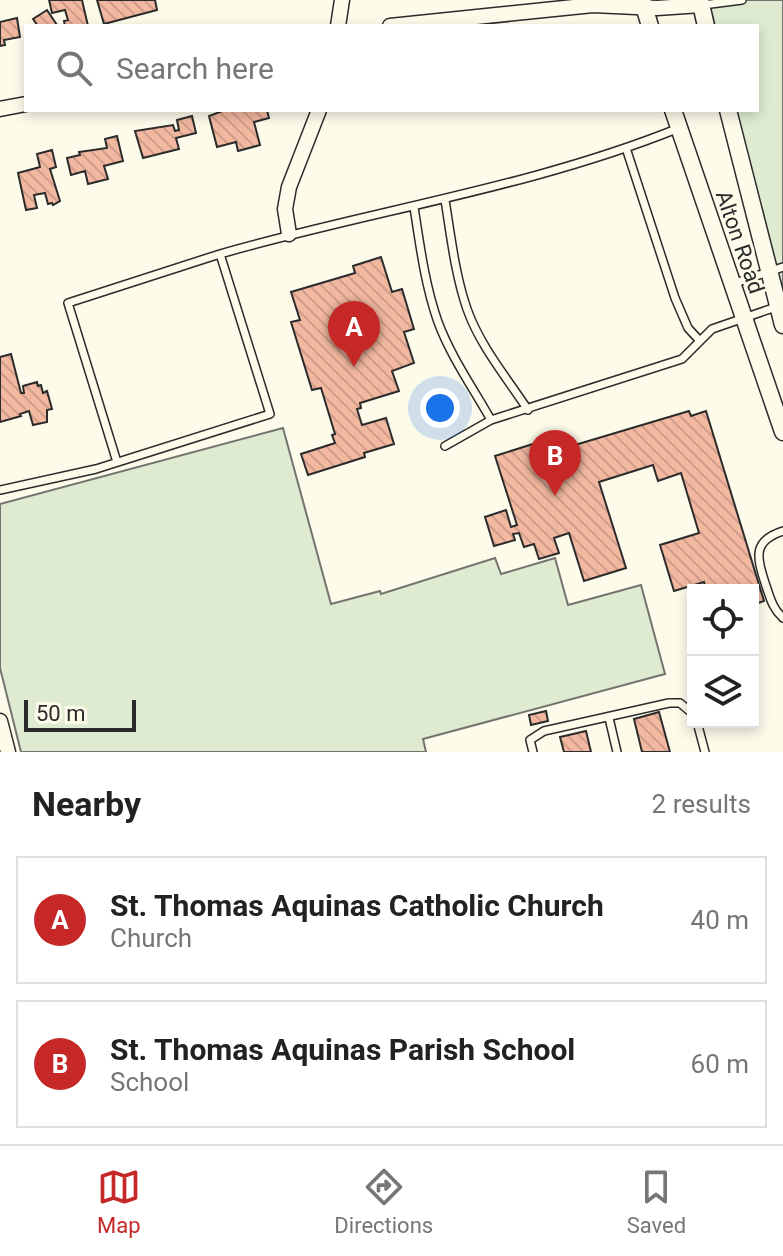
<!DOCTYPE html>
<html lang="en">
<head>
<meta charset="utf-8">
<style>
  :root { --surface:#fff; --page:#f6f6f6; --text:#222; --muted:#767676; --line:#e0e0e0; --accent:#c62828 }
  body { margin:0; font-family:Roboto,sans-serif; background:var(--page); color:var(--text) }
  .controls { position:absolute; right:24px; bottom:24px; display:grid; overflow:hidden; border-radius:0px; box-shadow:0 4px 12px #0003 }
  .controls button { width:72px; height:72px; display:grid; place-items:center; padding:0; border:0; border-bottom:2px solid var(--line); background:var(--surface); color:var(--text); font:40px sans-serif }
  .scale { position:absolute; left:24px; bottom:20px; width:112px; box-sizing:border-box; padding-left:8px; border:4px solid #2b2b2b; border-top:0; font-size:22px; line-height:28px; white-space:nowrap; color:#2b2b2b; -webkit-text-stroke:6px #fdfbea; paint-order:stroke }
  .you { position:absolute; left:440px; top:408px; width:28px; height:28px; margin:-20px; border:6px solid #fff; border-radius:50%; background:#1a73e8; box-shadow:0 0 0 12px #1a73e833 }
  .badge { display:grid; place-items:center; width:52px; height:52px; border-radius:50%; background:var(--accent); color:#fff; font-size:26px; font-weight:700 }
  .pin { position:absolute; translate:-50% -66px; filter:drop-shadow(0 2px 4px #0008) }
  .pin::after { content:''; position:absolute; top:42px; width:28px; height:24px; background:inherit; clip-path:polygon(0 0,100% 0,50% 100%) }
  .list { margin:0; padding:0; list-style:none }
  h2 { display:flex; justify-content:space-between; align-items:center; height:104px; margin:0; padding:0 32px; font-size:34px }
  h2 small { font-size:26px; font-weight:400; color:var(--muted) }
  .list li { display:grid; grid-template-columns:52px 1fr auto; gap:24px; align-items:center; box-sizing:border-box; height:128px; margin:0 16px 16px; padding:0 16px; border:2px solid var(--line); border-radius:0px }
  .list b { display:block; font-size:30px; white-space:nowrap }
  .list p { margin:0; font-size:26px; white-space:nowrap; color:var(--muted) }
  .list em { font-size:26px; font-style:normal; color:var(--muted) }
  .icon { flex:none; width:44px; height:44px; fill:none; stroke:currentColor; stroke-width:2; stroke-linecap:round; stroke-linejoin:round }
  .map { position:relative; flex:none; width:783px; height:752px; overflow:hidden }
  .search { position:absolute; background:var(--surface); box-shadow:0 4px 12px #0003; left:24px; right:24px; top:24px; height:88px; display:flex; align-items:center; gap:20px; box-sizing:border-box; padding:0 28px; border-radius:0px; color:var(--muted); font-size:30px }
  .sheet { height:392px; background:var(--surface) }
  nav { display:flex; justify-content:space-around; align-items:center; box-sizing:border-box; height:112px; border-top:2px solid var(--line); background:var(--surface); font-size:22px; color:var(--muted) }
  nav a { display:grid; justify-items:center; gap:4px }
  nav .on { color:var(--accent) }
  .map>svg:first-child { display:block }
  .park { fill:#deebd1; stroke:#74746e; stroke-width:2 }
  .building { fill:url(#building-back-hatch); stroke:#2b2b2b; stroke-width:2 }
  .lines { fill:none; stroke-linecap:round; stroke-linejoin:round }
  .service-casing { stroke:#2b2b2b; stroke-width:10 }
  .minor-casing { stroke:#2b2b2b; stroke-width:17 }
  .tertiary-casing { stroke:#2b2b2b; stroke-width:19 }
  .service { stroke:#fdfbea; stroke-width:7 }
  .minor { stroke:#fdfbea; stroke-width:14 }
  .tertiary { stroke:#fdfbea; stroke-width:16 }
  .labels { text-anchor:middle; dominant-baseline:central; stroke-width:6; stroke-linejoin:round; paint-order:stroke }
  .street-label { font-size:22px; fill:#2b2b2b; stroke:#fdfbea }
</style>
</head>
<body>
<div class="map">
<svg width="783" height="752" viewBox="0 0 783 752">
  <defs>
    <pattern id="building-back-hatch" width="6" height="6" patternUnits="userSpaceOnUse" patternTransform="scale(2)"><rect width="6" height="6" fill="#f2b8a0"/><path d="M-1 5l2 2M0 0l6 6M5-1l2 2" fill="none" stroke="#d09e8a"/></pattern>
  </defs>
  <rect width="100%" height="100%" fill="#fdfbea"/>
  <!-- park -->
  <path class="park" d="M708 0H783V298L736 110H757V26H715Z
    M283 428 331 604 380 591 381 594 495 558 501 574 555 558 568 605 641 585 665 674 423 739 426 752H21L0 668V504Z"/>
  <!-- building -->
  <path class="building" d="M49 0H82L88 26H65L64 21 68 20 65 10 52 13Z
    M97 0H155L157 10 104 24Z
    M47 10 57 25 38 26 33 19Z
    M17 18 20 37 4 40 5 45 0 46V22Z
    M225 110H267L269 118 254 122 260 145 238 151 236 142 217 147 209 116Z
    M192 116 196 133 176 138 179 149 143 158 135 131 173 125 175 131 179 130 177 120Z
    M117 136 123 161 104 166 108 179 88 184 85 171 71 175 67 158 80 155 79 152 107 148 105 139Z
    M52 150 56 167 50 169 60 201 53 205 52 203 48 204 45 193 34 195 37 208 26 210 18 173 40 167 37 154Z
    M381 257 392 292 402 289 414 329 404 332 414 363 392 371 399 391 360 403 361 408 357 409 362 425 386 418 394 444 364 453 365 457 308 475 301 454 335 443 332 435 335 434 321 388 312 390 291 322 300 320 291 292 355 273 353 266Z
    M11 354 21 393H24L23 386 37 382 38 386 41 385 43 393 47 391 52 409 47 410V422L33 425 29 411 20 414 21 416 0 422V357Z
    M689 411 691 416 706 411 764 601 753 605V590H706L704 582 674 591 660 545 699 533 681 473 658 481 653 465 599 482 626 568 584 581 569 533 554 538 559 553 539 559 534 544 524 547 519 533 513 534 515 540 494 546 485 517 506 510 511 527 517 525 495 456 555 437 557 445H575Z
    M546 711 548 721 531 725 529 715Z
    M659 712 670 752H642L634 719Z
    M586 731 591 752H564L560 737Z"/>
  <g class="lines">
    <!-- service casing -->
    <g class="service-casing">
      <path id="service" d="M703 5 742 0
        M626 148 675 298 688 328 700 341
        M445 200C451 237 455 274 467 309 480 346 507 378 528 410
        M414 207C420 246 425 285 438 322 451 357 473 388 491 420
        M732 284 783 267
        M445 446 491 420 682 359 712 329 776 307
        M117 462 68 303 220 254
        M0 490 96 469 270 414 220 254C373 210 530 188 679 128
        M783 531C752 541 757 557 765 583 770 597 772 608 783 618
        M609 718 617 752
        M697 722 705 752
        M533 752 530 740 544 731 669 703H680L693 714"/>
    </g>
    <!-- minor casing -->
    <g class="minor-casing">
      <path id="minor" d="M338 26 342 0
        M390 26 593 5 657 8 701 5
        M0 109 26 104
        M289 234 285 209 289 187 319 110
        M0 721 8 752"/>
    </g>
    <!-- tertiary casing -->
    <g class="tertiary-casing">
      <path id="tertiary" d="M642 0 650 26
        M700 0 706 26
        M673 110 783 432
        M728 110 783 325"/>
    </g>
    <!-- service -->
    <use href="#service" class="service"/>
    <!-- minor -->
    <use href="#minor" class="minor"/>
    <!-- tertiary -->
    <use href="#tertiary" class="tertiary"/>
  </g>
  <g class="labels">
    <!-- street labels -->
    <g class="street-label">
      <text transform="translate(740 242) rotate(71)">Alton Road</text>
    </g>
  </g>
</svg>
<div class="controls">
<button><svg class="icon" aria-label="locate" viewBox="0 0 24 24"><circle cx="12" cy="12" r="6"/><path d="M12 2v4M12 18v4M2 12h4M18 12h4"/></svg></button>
<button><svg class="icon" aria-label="layers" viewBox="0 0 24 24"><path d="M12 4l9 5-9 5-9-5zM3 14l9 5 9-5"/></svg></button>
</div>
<div class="scale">50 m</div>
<div class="you"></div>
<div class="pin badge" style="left:354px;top:367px">A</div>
<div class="pin badge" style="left:555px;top:496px">B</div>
<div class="search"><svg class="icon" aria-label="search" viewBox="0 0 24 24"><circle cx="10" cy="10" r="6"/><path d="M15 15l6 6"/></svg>Search here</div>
</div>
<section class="sheet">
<h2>Nearby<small>2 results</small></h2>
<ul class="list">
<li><span class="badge">A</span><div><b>St. Thomas Aquinas Catholic Church</b><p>Church</p></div><em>40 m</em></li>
<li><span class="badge">B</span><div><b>St. Thomas Aquinas Parish School</b><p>School</p></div><em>60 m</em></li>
</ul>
</section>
<nav>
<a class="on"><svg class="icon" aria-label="map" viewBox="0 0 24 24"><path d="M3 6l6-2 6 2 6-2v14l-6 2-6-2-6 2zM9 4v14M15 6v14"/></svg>Map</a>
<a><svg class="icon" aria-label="directions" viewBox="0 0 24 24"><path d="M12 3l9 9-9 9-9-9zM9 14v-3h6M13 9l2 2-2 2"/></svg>Directions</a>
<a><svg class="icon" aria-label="saved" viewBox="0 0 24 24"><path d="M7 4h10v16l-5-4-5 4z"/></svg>Saved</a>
</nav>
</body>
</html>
